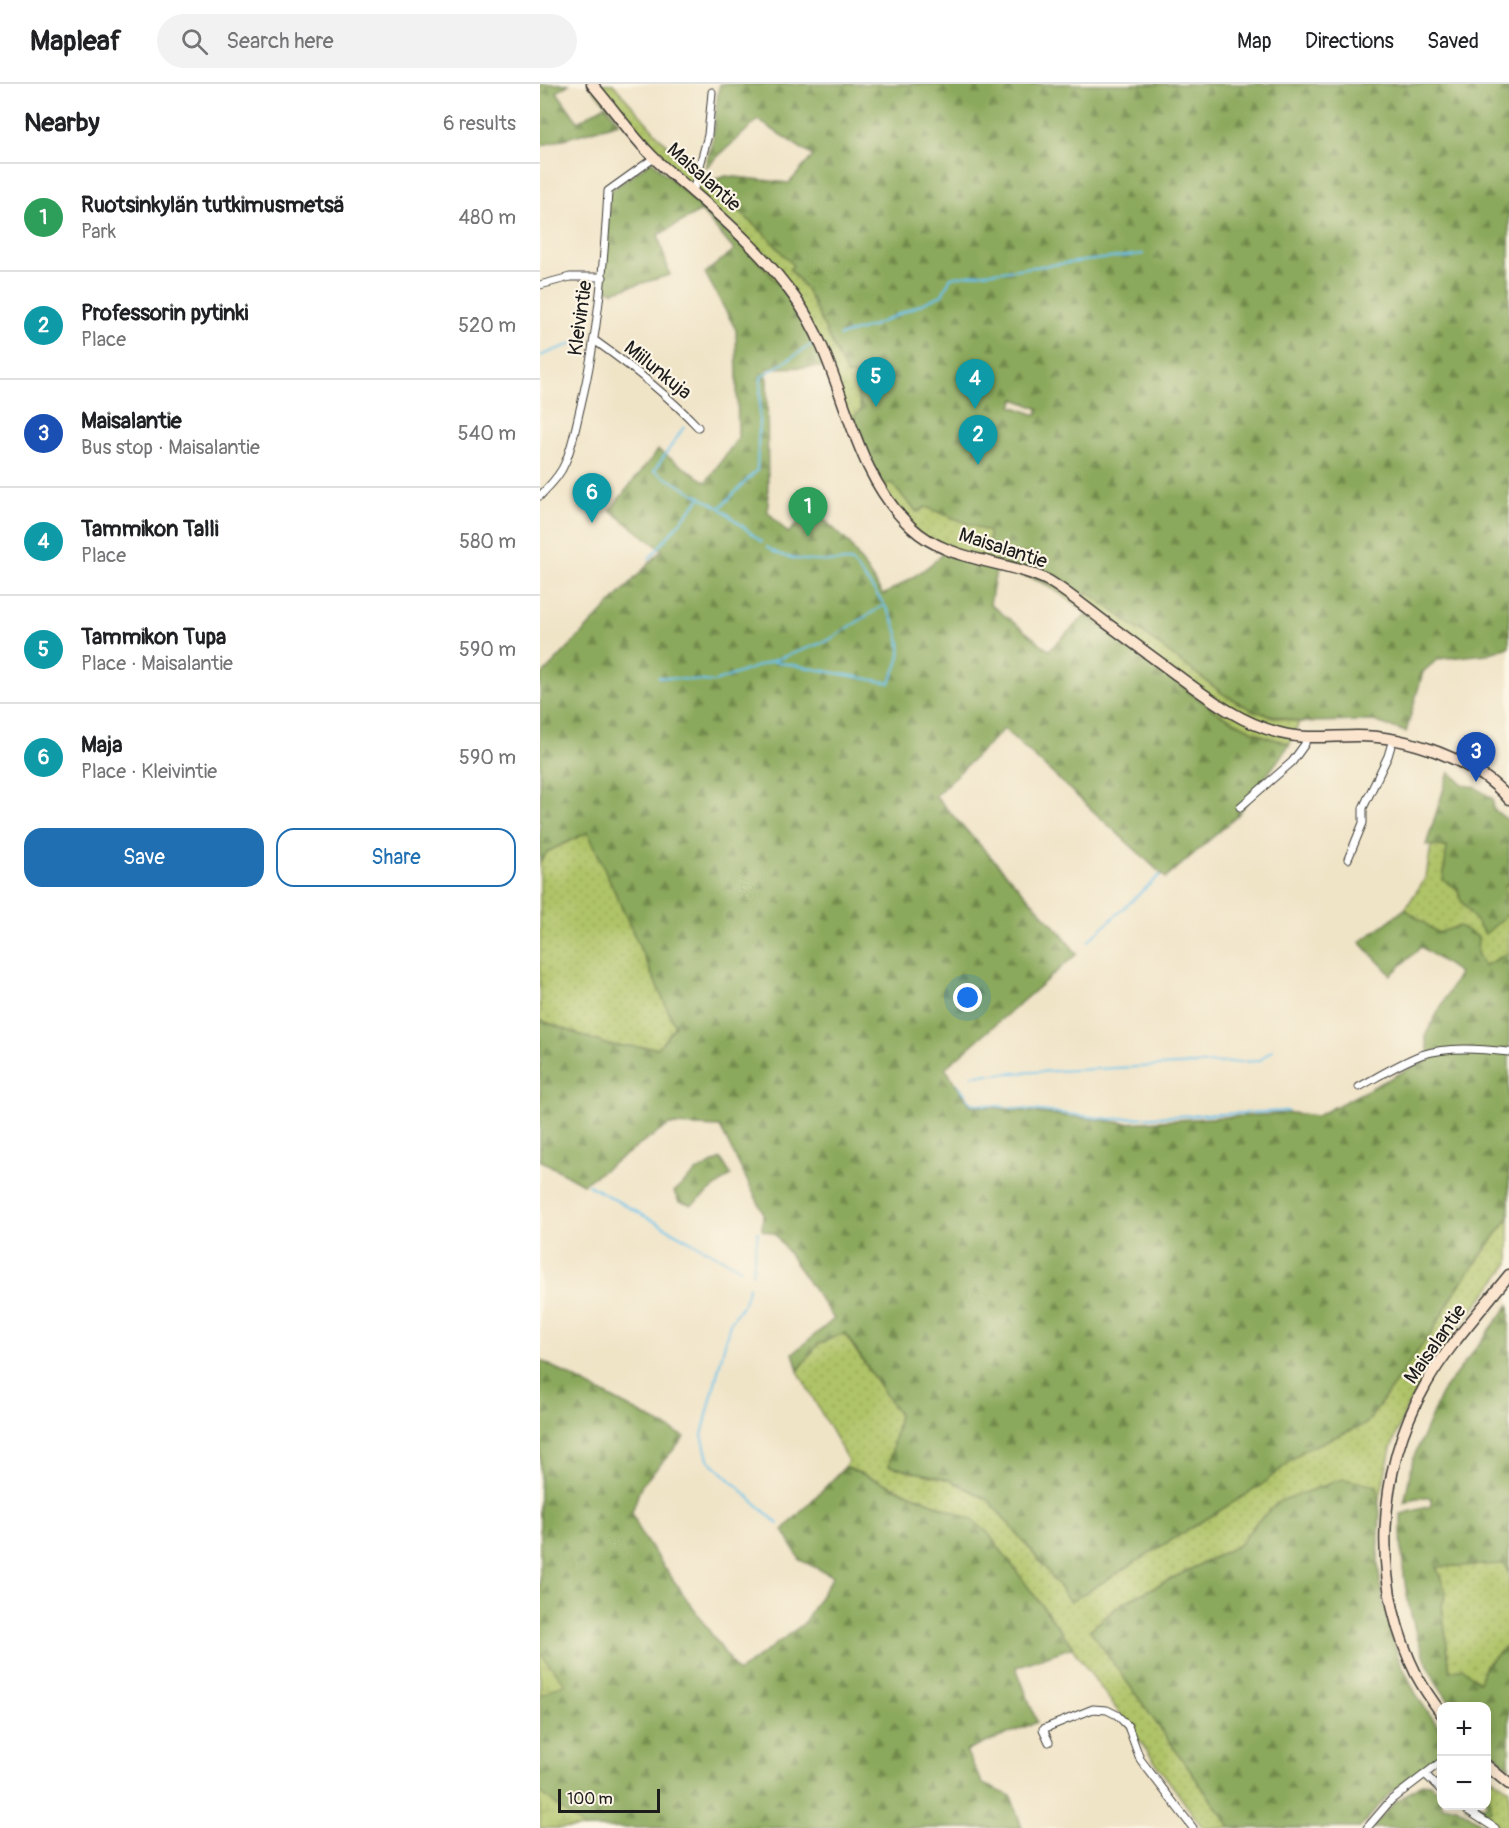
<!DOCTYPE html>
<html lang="en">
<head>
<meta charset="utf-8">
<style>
  :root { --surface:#fff; --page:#f2f2f2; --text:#202124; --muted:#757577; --line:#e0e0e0; --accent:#1f6fb2 }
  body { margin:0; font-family:Pangolin,sans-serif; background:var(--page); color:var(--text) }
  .controls { position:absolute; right:18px; bottom:18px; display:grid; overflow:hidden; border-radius:12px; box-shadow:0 3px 15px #0003 }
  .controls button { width:54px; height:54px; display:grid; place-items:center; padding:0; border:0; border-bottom:2px solid var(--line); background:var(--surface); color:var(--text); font:30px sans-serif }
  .scale { position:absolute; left:18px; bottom:15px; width:102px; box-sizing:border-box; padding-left:6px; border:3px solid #1c1c1c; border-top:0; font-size:16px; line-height:21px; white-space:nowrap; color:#1c1c1c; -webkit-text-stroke:4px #fcf5e5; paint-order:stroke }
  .you { position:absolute; left:428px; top:914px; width:21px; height:21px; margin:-15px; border:4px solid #fff; border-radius:50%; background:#1a73e8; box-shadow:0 0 0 9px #1a73e833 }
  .badge { display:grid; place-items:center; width:39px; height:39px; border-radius:50%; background:var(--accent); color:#fff; font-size:20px; font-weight:700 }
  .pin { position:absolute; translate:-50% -50px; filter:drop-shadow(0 2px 3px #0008) }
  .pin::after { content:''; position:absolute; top:32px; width:21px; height:18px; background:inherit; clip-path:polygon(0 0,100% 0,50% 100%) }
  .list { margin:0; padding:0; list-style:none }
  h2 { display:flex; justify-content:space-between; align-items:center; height:78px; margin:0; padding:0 24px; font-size:26px }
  h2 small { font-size:20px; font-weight:400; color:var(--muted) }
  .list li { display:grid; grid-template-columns:39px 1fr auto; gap:18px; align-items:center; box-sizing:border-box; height:108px; padding:0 24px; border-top:2px solid var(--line) }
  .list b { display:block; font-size:22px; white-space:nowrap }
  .list p { margin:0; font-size:20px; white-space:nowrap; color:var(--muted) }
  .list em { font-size:20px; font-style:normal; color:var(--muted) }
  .actions { display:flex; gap:12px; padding:18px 24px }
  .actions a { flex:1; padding:14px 0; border:2px solid var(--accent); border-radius:18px; text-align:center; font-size:21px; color:var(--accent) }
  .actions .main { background:var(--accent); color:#fff }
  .icon { flex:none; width:33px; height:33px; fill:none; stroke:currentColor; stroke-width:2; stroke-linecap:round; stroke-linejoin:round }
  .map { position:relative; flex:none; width:969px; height:1744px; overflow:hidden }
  header { display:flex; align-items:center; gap:36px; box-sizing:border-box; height:84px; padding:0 30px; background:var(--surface); border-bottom:2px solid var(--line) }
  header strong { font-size:28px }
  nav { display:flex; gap:33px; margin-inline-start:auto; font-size:21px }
  .search { width:420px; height:54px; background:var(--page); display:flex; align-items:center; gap:15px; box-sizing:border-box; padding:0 21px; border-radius:33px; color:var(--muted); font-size:22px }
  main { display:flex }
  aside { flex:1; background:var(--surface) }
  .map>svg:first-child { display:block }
  .grass { fill:url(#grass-dots); stroke:#667042; stroke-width:1.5 }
  .forest { fill:url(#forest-firs); stroke:#54623c; stroke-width:1.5; fill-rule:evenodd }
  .wetland { fill:url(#wetland-marsh); stroke:#667042; stroke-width:1.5 }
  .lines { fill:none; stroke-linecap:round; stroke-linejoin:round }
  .stream { stroke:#6ec3eb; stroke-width:2 }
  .street-casing { stroke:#3c3a36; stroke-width:9 }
  .secondary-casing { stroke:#3c3a36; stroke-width:13 }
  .street { stroke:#fff; stroke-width:7 }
  .secondary { stroke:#fbe5cf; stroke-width:10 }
  .labels { text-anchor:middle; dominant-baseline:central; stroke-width:4.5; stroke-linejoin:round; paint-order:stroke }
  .street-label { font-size:20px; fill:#1c1c1c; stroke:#fcf5e5 }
</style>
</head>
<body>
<header>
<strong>Mapleaf</strong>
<div class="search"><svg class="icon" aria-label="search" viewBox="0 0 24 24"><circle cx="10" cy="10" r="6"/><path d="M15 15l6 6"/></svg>Search here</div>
<nav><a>Map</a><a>Directions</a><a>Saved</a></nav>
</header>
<main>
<aside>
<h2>Nearby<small>6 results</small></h2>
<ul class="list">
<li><span class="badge" style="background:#2e9e5b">1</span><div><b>Ruotsinkylän tutkimusmetsä</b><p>Park</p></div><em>480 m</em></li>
<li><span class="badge" style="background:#0f9aa8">2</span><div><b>Professorin pytinki</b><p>Place</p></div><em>520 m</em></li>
<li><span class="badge" style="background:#1a4fb4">3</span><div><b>Maisalantie</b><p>Bus stop · Maisalantie</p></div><em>540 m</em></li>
<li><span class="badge" style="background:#0f9aa8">4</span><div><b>Tammikon Talli</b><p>Place</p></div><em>580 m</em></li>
<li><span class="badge" style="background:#0f9aa8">5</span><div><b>Tammikon Tupa</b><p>Place · Maisalantie</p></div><em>590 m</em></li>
<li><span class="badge" style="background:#0f9aa8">6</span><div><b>Maja</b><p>Place · Kleivintie</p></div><em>590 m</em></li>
</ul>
<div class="actions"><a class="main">Save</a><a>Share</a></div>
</aside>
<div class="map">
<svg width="969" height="1744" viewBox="0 0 969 1744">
  <defs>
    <pattern id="grass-dots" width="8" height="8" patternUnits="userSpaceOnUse" patternTransform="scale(1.5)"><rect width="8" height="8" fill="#afc367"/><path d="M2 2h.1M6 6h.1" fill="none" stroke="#96a759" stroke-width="1.8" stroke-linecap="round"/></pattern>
    <pattern id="forest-firs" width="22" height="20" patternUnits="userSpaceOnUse" patternTransform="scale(1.5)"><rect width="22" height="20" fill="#8ba95c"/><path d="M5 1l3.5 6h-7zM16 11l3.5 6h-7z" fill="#71894b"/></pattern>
    <pattern id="wetland-marsh" width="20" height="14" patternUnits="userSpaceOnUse" patternTransform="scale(1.5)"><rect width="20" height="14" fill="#afc367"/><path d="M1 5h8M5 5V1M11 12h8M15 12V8" fill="none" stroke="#96a759"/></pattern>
  </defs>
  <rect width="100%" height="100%" fill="#fcf5e5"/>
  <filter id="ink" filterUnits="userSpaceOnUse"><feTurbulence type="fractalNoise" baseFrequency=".0167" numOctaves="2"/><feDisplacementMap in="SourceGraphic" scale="12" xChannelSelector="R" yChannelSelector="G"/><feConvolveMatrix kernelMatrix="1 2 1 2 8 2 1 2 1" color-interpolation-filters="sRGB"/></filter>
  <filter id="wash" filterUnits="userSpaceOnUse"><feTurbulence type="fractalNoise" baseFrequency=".008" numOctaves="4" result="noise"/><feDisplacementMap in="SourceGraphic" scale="24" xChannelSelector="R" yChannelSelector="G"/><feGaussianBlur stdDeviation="1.35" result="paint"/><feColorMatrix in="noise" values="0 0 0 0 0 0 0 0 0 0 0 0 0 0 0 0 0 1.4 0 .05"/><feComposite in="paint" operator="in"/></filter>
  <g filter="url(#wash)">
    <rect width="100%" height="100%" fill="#f0e4c7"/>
    <!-- grass -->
    <path class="grass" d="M48 0H73L130 65 225 150 254 181 250 185 266 205 314 290 321 326 353 399 357 406 377 428 386 423 450 448V464H457L548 507 698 619 729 632 759 638 750 660 723 652 678 629 647 607 524 512 503 499 488 493 456 487 403 469 348 422 286 283 278 274 275 256 226 185 149 111Z
      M48 748 135 942 119 964 68 961 0 936V778L7 768Z
      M891 761 907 763 920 815 966 832 965 801 969 799V869L944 882 937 869 898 849 865 825 886 793Z
      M969 1133V1179L894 1277 867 1323 851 1364 839 1418 837 1402 716 1439 699 1461 581 1520 550 1546 691 1744H663L448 1449 431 1435 305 1383 308 1377 258 1287 278 1260 304 1249 359 1331 349 1382 410 1396 449 1416 507 1486 530 1518 720 1402 764 1366 826 1340 893 1246 918 1203Z
      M964 1480 969 1490V1560L945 1581 939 1599 910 1587 902 1522 906 1508 896 1482Z
      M947 1691 969 1705V1744H962L938 1730 951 1726Z"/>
    <!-- forest -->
    <path class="forest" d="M0 0H29L17 8 38 38 65 21 79 39 0 62Z
      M180 0H969V563L947 570 898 575 883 588 866 648 834 637 759 638 714 627 685 611 548 508 541 515 456 475 457 464H449V448L386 423 377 428 357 406 353 399 343 401 329 376 313 333 321 326 314 291H307L266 205 250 185 253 181 225 150 166 98 186 92 249 99 273 72 218 36 165 84 173 53 177 14ZM475 315 499 325 496 331 472 322Z
      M112 77 226 185 256 222 275 256 278 274 286 283 227 284 228 428 248 449 272 424 309 459 343 511C365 498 386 487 403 469L456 487 450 520 509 566 546 531 647 607 678 629 723 652 750 660 697 732 626 794 464 645 395 712 518 846 537 870 405 984 431 1021 586 1039 753 1029 777 1032 890 974 885 952 919 889 881 863 851 891 820 858 865 825 898 849 919 842 938 853 937 869 944 882 969 869V1133L918 1203 893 1246 826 1340 764 1366 720 1402 530 1518 507 1486 449 1416 410 1396 349 1382 359 1331 305 1249 278 1260 258 1287 253 1269 294 1235 235 1150 222 1146 223 1128 180 1043 129 1041 43 1100 0 1076V936L68 961 118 964 135 942 48 748 7 768 0 778V593L122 466 70 426 118 366 166 398 198 354 196 246 165 189 194 166 161 127 118 151 130 191 72 208 62 203 69 108Z
      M909 688 924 701 935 703 953 715V725L969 737V799L965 801 966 832 945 850 920 815 918 805 903 796 907 763 886 761Z
      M181 1075 191 1091 152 1121 139 1118 134 1108 157 1087Z
      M969 1221V1490L964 1480 896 1483 906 1508 902 1522 910 1587 923 1584 939 1598 945 1582 969 1560V1683L947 1662 946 1622H913C907 1614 900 1605 895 1596 868 1544 860 1487 861 1430L891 1422V1414H876L864 1420 873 1375 902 1308Z
      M0 1276 145 1353 101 1402 92 1428 101 1450 198 1588 263 1540 293 1492 260 1476 243 1446 305 1383 431 1435 448 1449 533 1563 476 1583 497 1638 426 1667 443 1700 471 1712 482 1744H0Z
      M803 1395 837 1402 840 1429 838 1479 842 1512 850 1547 859 1575 878 1614 901 1646V1670L850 1709 820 1744H691L550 1546 581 1520 699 1461 716 1439 740 1417Z
      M882 1699 891 1700 901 1710 902 1722H915L949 1744H832L854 1719Z
      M947 1699 948 1700 951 1726 938 1730 925 1722H946Z"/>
    <!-- wetland -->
    <path class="wetland" d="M0 1569 25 1599 0 1611Z
      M0 1708 44 1744H0Z"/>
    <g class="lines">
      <!-- stream -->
      <path class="stream" d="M299 252 330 243 402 211 411 193 603 170
        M0 272 39 257
        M144 343 114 387 180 424 222 458
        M180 424 217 386 221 293 274 259
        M227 463C246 479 287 478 311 477 330 502 364 537 360 571 359 580 353 590 350 599L231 577
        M109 475 161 413
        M119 593 174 598 287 557 344 521
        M548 857 620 791
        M432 991 719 977 732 966
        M417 999 432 1019 571 1035 748 1027
        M48 1101 201 1185
        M212 1190 218 1148
        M209 1202 204 1219 190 1239 162 1351 168 1375 238 1440"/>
    </g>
  </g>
  <g filter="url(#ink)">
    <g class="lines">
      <!-- street casing -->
      <g class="street-casing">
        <path id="street" d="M153 108 168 51 172 8
          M0 201 30 193H63
          M54 256C92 283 127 310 158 343
          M0 412C9 402 20 392 25 379 33 361 36 341 41 321 58 250 64 180 68 107L114 74
          M700 723 752 678 765 660 766 653
          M808 775 823 739V724L848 672 853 655
          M819 1003C839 992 860 979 881 971 908 962 941 965 969 968
          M509 1658 503 1645 553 1625 567 1626 577 1631 588 1642 600 1675 653 1744
          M885 1690 902 1707
          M921 1722 955 1744
          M827 1744 851 1716 902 1677"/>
      </g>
      <!-- secondary casing -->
      <g class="secondary-casing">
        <path id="secondary" d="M52 0C73 24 91 51 113 73 126 86 141 97 154 109 191 141 227 174 255 214 306 285 306 381 371 443 409 479 465 475 509 497 527 508 544 522 561 535 585 553 610 571 634 589 667 613 700 639 740 649 765 656 791 652 817 652 868 652 936 676 969 715
          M902 1630C893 1618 884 1605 877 1592 831 1501 836 1388 886 1300 907 1263 942 1225 969 1191
          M946 1681 969 1700"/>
      </g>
      <!-- street -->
      <use href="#street" class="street"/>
      <!-- secondary -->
      <use href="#secondary" class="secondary"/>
    </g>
  </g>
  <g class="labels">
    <!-- street labels -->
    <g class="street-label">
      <text transform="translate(164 93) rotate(42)">Maisalantie</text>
      <text transform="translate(40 234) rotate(-82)">Kleivintie</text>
      <text transform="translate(118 286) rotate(39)">Miilunkuja</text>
      <text transform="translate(463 464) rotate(18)">Maisalantie</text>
      <text transform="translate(895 1260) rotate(-55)">Maisalantie</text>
    </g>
  </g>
</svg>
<div class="controls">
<button>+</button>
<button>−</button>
</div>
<div class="scale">100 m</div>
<div class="you"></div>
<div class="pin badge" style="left:268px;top:453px;background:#2e9e5b">1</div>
<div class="pin badge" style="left:438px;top:381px;background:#0f9aa8">2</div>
<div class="pin badge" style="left:936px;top:698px;background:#1a4fb4">3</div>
<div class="pin badge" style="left:435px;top:325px;background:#0f9aa8">4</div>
<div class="pin badge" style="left:336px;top:323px;background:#0f9aa8">5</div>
<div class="pin badge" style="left:52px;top:439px;background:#0f9aa8">6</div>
</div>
</main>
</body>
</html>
